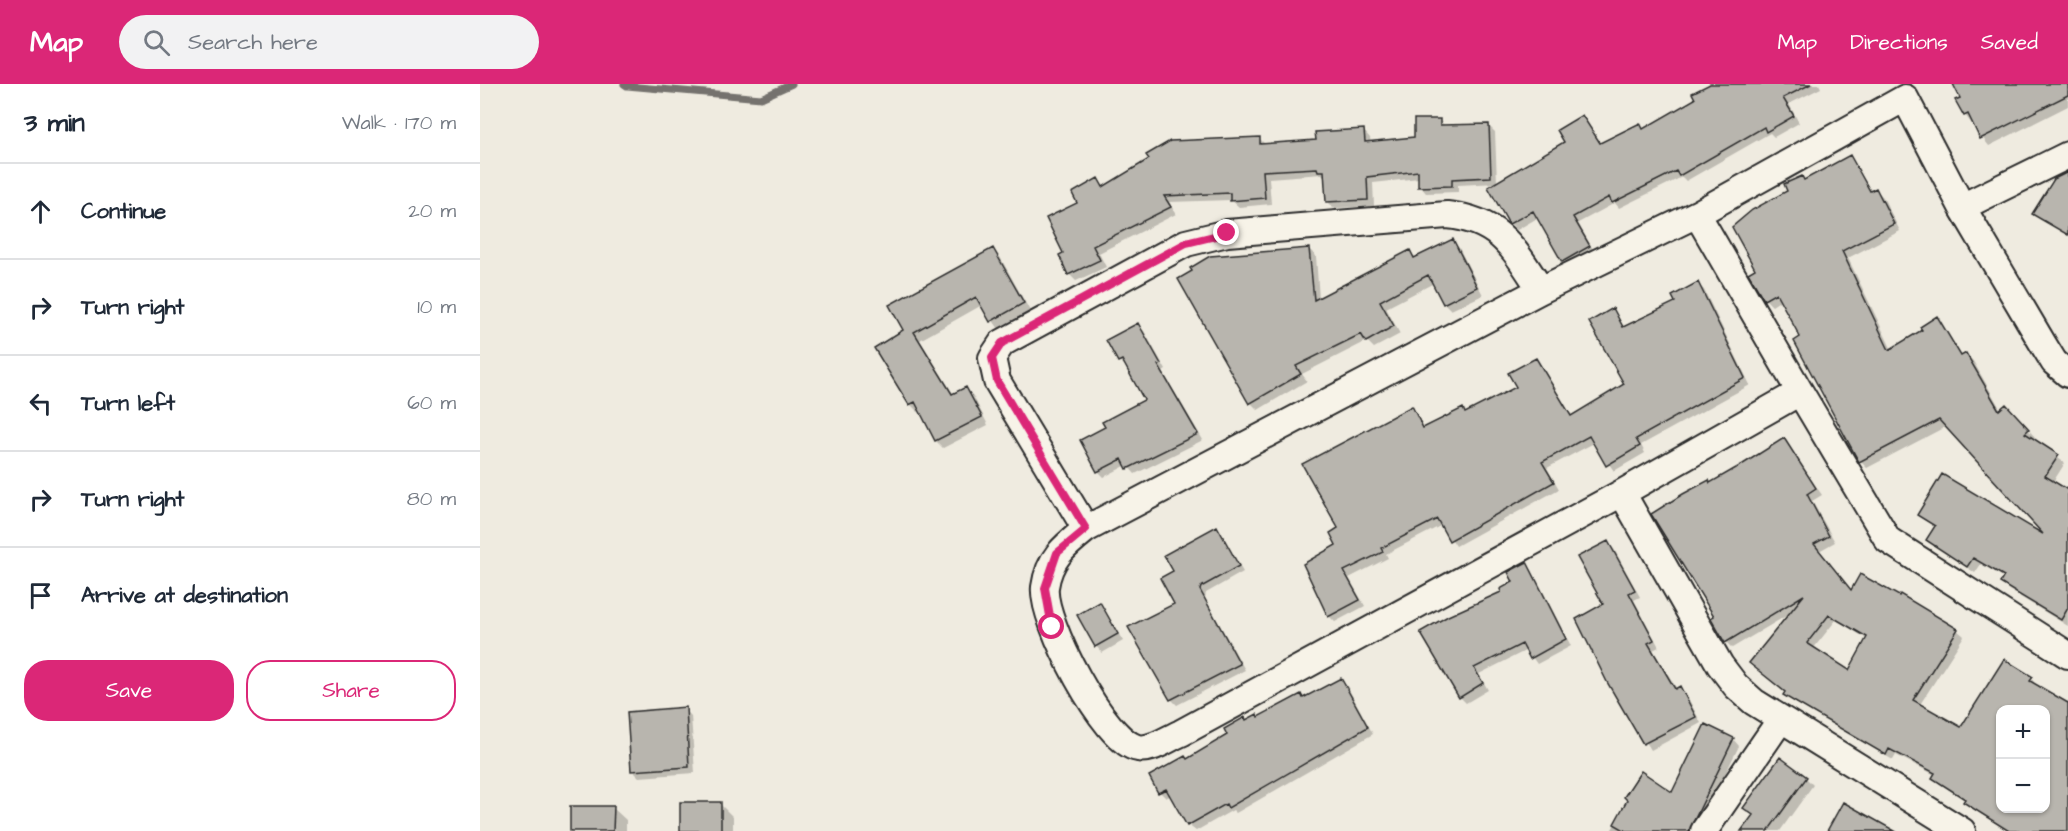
<!DOCTYPE html>
<html lang="en">
<head>
<meta charset="utf-8">
<style>
  :root { --surface:#fff; --page:#f2f2f3; --text:#1f2937; --muted:#747a83; --line:#e0e1e3; --accent:#db2777 }
  body { margin:0; font-family:"Architects Daughter",sans-serif; background:var(--page); color:var(--text) }
  .controls { position:absolute; right:18px; bottom:18px; display:grid; overflow:hidden; border-radius:12px; box-shadow:0 2px 4px #0004 }
  .controls button { width:54px; height:54px; display:grid; place-items:center; padding:0; border:0; border-bottom:2px solid var(--line); background:var(--surface); color:var(--text); font:30px sans-serif }
  .stop { position:absolute; width:18px; height:18px; margin:-14px; border:4px solid #db2777; border-radius:50%; background:#fff }
  .stop.end { background:#db2777; border-color:#fff; box-shadow:0 2px 6px #0008 }
  .list { margin:0; padding:0; list-style:none }
  h2 { display:flex; justify-content:space-between; align-items:center; height:78px; margin:0; padding:0 24px; font-size:26px }
  h2 small { font-size:20px; font-weight:400; color:var(--muted) }
  .list li { display:grid; grid-template-columns:39px 1fr auto; gap:18px; align-items:center; box-sizing:border-box; height:96px; padding:0 24px; border-top:2px solid var(--line) }
  .list b { display:block; font-size:22px; white-space:nowrap }
  .list em { font-size:20px; font-style:normal; color:var(--muted) }
  .actions { display:flex; gap:12px; padding:18px 24px }
  .actions a { flex:1; padding:14px 0; border:2px solid var(--accent); border-radius:24px; text-align:center; font-size:21px; color:var(--accent) }
  .actions .main { background:var(--accent); color:#fff }
  .icon { flex:none; width:33px; height:33px; fill:none; stroke:currentColor; stroke-width:2; stroke-linecap:round; stroke-linejoin:round }
  .map { position:relative; flex:none; width:1588px; height:747px; overflow:hidden }
  header { display:flex; align-items:center; gap:36px; box-sizing:border-box; height:84px; padding:0 30px; background:var(--accent); color:#fff }
  header strong { font-size:28px }
  nav { display:flex; gap:33px; margin-inline-start:auto; font-size:21px }
  .search { width:420px; height:54px; background:var(--page); display:flex; align-items:center; gap:15px; box-sizing:border-box; padding:0 21px; border-radius:33px; color:var(--muted); font-size:22px }
  main { display:flex }
  aside { flex:1; background:var(--surface) }
  .map>svg:first-child { display:block }
  .shadow { fill:#0003; fill-rule:evenodd }
  .lines { fill:none; stroke-linecap:round; stroke-linejoin:round }
  .stream { stroke:#74726e; stroke-width:7 }
  .building { fill:#b8b5ae; stroke:#2b2b2b; stroke-width:1.5; fill-rule:evenodd }
  .street-casing { stroke:#2b2b2b; stroke-width:30 }
  .street { stroke:#f7f3e8; stroke-width:26 }
  .route { stroke:#db2777; stroke-width:8 }
</style>
</head>
<body>
<header>
<strong>Map</strong>
<div class="search"><svg class="icon" aria-label="search" viewBox="0 0 24 24"><circle cx="10" cy="10" r="6"/><path d="M15 15l6 6"/></svg>Search here</div>
<nav><a>Map</a><a>Directions</a><a>Saved</a></nav>
</header>
<main>
<aside>
<h2>3 min<small>Walk · 170 m</small></h2>
<ul class="list">
<li><svg class="icon" aria-label="ahead" viewBox="0 0 24 24"><path d="M12 20V5M6 11l6-6 6 6"/></svg><div><b>Continue</b></div><em>20 m</em></li>
<li><svg class="icon" aria-label="right" viewBox="0 0 24 24"><path d="M7 20v-9h11M14 6l5 5-5 5"/></svg><div><b>Turn right</b></div><em>10 m</em></li>
<li><svg class="icon" aria-label="left" viewBox="0 0 24 24"><path d="M17 20v-9H6M10 6l-5 5 5 5"/></svg><div><b>Turn left</b></div><em>60 m</em></li>
<li><svg class="icon" aria-label="right" viewBox="0 0 24 24"><path d="M7 20v-9h11M14 6l5 5-5 5"/></svg><div><b>Turn right</b></div><em>80 m</em></li>
<li><svg class="icon" aria-label="arrive" viewBox="0 0 24 24"><path d="M6 21V4h12l-3 4 3 4H6"/></svg><div><b>Arrive at destination</b></div></li>
</ul>
<div class="actions"><a class="main">Save</a><a>Share</a></div>
</aside>
<div class="map">
<svg width="1588" height="747" viewBox="0 0 1588 747">
  <rect width="100%" height="100%" fill="#efebe0"/>
  <filter id="ink" filterUnits="userSpaceOnUse"><feTurbulence type="fractalNoise" baseFrequency=".0167" numOctaves="2"/><feDisplacementMap in="SourceGraphic" scale="12" xChannelSelector="R" yChannelSelector="G"/><feConvolveMatrix kernelMatrix="1 2 1 2 8 2 1 2 1" color-interpolation-filters="sRGB"/></filter>
  <g filter="url(#ink)">
    <!-- shadow -->
    <path class="shadow" d="M1233 0H1339L1341 4 1309 20 1319 39 1294 53 1290 49 1206 97 1202 93 1139 124 1135 119 1098 139 1115 169 1089 183 1059 133 1037 146 1030 139 1010 103 1086 58 1102 33 1121 60 1159 41 1164 46 1217 16Z
      M1474 0H1588V22L1509 62 1485 31 1482 15Z
      M960 37 966 43 1008 41 1015 48 1017 99 978 101V108L946 109 940 102 939 94 893 99 894 122 854 124 847 117 846 94 842 90 789 94 791 120 759 123 751 116 689 118 696 130 619 169 626 183 596 197 589 190 585 170 599 119 618 96 625 103 779 54 786 61 837 57 884 47 890 54 891 59 935 54Z
      M1369 72 1392 108 1396 106 1403 113 1420 147 1368 174 1412 266 1444 247 1457 234 1482 273 1486 270 1493 277 1521 326 1533 329 1555 353 1552 356 1585 379 1573 398 1588 407V542L1529 506 1522 499 1525 494 1501 480 1495 489 1448 456 1456 444 1439 431 1569 455 1467 342 1387 384 1380 377 1322 254 1301 216 1292 222 1285 215 1277 186 1325 97Z
      M1588 89V152L1554 129Z
      M972 157 979 164 1003 211 971 226 964 219 954 199 906 224 920 250 894 264 887 257 822 290 827 297 778 326 771 319 700 196 829 165 836 172 839 215 930 168 937 175Z
      M512 165 520 173 550 227 519 245 502 221 440 256 474 311 486 304 493 312 508 341 463 364 456 357 441 326 438 328 430 320 396 264 425 246Z
      M1218 200 1224 206 1270 301 1161 361 1165 369 1134 387 1114 359 1067 384 1079 405 976 462 962 441 906 470 908 474 869 494 885 522 855 538 849 532 860 445 932 324 945 344 983 326 987 330 1039 304 1056 276 1092 332 1146 301 1133 226 1145 244 1197 219Z
      M657 241 664 247 686 286 683 288 723 356 655 390 647 381 624 393 618 387 627 344 666 316 647 283 639 277Z
      M1304 356 1342 411 1332 417 1355 458 1339 467 1372 508 1477 546 1484 552 1439 622 1481 645 1525 577 1552 595 1557 603 1588 620V747H1528L1491 724 1486 717 1460 700 1454 694 1455 691 1416 671 1413 676 1312 617 1305 610 1311 529 1252 564 1246 558 1236 532 1229 398 1231 400ZM1356 536 1387 555 1369 588 1333 565ZM1520 626H1566V724H1520Z
      M736 444 763 488 726 509 725 514 765 586 697 621 691 615 696 520 695 487Z
      M1128 459 1134 465 1160 513 1154 516 1179 563 1173 566 1197 605 1199 604 1206 610 1221 639 1171 666 1128 597 1125 521Z
      M1046 480 1052 486 1091 562 1057 580 1047 566 999 590 1008 606 986 619 980 613 1023 508 1035 499Z
      M620 520 643 557 622 569 616 562Z
      M861 595 867 602 893 650 756 729 753 726 716 747 708 741 691 711 686 714 680 708 707 676 767 637 824 615Z
      M205 625 211 632 215 689 159 693 152 686Z
      M1253 655 1259 662 1217 747H1131L1149 716 1192 710Z
      M1326 694 1333 701 1300 747H1263L1274 732 1265 724Z
      M240 720 253 733V747H201Z
      M133 724 146 736V747H92Z"/>
    <g class="lines">
      <!-- stream -->
      <path class="stream" d="M144 0 147 2 281 14 312 0"/>
    </g>
    <!-- building -->
    <path class="building" d="M1230 0H1331L1303 14 1314 32 1286 48 1284 43 1199 92 1196 87 1132 119 1129 113 1093 133 1110 162 1082 178 1053 127 1029 140 1008 103 1084 58 1077 46 1102 31 1120 59 1160 39 1163 45 1215 15 1212 9Z
      M1473 0H1588V11L1500 55 1488 30 1484 32 1475 16 1480 14Z
      M934 35H960V41L1009 40 1011 93 972 95V102L938 103V87L887 93 888 116 846 118 844 87H838L837 84 783 87 785 114 750 117V109L684 112 691 123 613 162 620 176 588 191 579 171 583 169 566 134 597 119 592 109 618 94 623 103 669 75 666 71 690 57 780 53V60L836 56 835 48 884 45 885 58 934 53Z
      M1370 71 1390 107 1396 104 1414 140 1362 167 1409 266 1442 246 1440 243 1457 232 1481 272 1486 269 1519 326 1526 320 1549 345 1545 349 1579 371 1565 392 1588 406V524L1581 536 1520 499 1524 492 1493 474 1487 483 1446 456 1455 442 1437 431 1462 390 1563 450 1459 336 1379 378 1314 257 1320 253 1296 209 1284 216 1268 189 1275 185 1252 143 1272 126 1307 107 1304 100 1322 92 1324 96Z
      M1588 88V151L1552 130 1574 95Z
      M973 155 997 203 963 220 948 191 900 217 914 242 886 258 881 250 816 282 821 290 769 320 698 195 712 187 710 184 730 172 829 164 834 216 930 166 934 174Z
      M513 164 544 219 510 238 496 213 434 248 472 310 486 303 502 333 455 357 435 318 429 321 394 264 423 246 409 221Z
      M1218 198 1265 294 1156 355 1160 362 1126 382 1109 352 1062 378 1074 398 969 457 957 435 901 464 903 468 864 487 880 516 848 533 823 480 856 461 850 449 858 444 822 380 932 322 943 344 983 324 985 329 1036 303 1028 289 1056 274 1091 332 1144 300 1109 238 1133 224 1143 243 1195 218 1192 212Z
      M658 239 681 280 678 281 718 350 647 385 642 375 617 388 600 356 625 343 622 338 664 316 642 276 638 278 626 256Z
      M1304 354 1336 404 1327 410 1349 452 1334 460 1371 506 1380 490 1419 512 1420 510 1478 545 1433 616 1481 643 1524 575 1553 593 1550 597 1588 619V747H1529L1483 718 1485 715 1452 694 1455 689 1409 665 1406 671 1303 611 1305 608 1269 579 1324 511 1245 559 1231 534 1234 532 1171 430 1203 410 1229 396 1230 399 1263 380ZM1349 531 1387 553 1369 586 1327 559ZM1521 626H1566V724H1521Z
      M737 442 759 482 721 503 720 506 760 580 690 616 648 543 694 520 680 494 693 487 684 471Z
      M1128 457 1155 506 1149 509 1174 556 1168 559 1195 605 1200 602 1216 633 1163 660 1127 598 1096 535 1123 520 1097 473Z
      M1047 478 1086 555 1050 575 1042 560 994 584 1003 599 979 614 940 548 968 532 1021 508 1020 505 1033 498 1028 488Z
      M620 518 638 550 615 563 597 531Z
      M861 594 888 643 748 724 746 720 707 742 686 705 678 709 669 692 705 672 707 675 747 651 744 645 765 633 766 636 777 630 778 633 821 610 823 614Z
      M206 623 209 683 151 687 147 628Z
      M1225 640 1254 654 1209 747H1146L1134 740 1147 716 1144 713 1161 687 1192 708Z
      M1300 673 1327 693 1288 747H1261L1273 731 1263 724Z
      M200 718H241V747H200Z
      M1363 718 1415 747H1347Z
      M90 722H134L133 747H90Z"/>
    <g class="lines">
      <!-- street casing -->
      <g class="street-casing">
        <path id="street" d="M1482 123 1588 71
          M1217 130 1320 308 1142 409 701 649C689 654 672 667 658 664 625 659 561 536 565 503 569 474 585 462 606 445L1061 206 1217 130 1425 14 1482 123 1563 260 1574 278 1588 290
          M1320 308 1408 456 1588 571
          M1142 409 1240 581 1256 602 1274 618 1482 747
          M606 445 517 297 512 274 522 259 706 159 747 149 967 131C1020 136 1034 165 1061 206
          M1224 747 1301 635"/>
      </g>
      <!-- street -->
      <use href="#street" class="street"/>
    </g>
  </g>
  <g class="lines" filter="url(#ink)">
    <!-- route -->
    <path class="route" d="M572 543 565 504 577 469 606 445 517 297 512 274 522 259 706 159 747 149"/>
  </g>
</svg>
<div class="controls">
<button>+</button>
<button>−</button>
</div>
<div class="stop" style="left:572px;top:543px"></div>
<div class="stop end" style="left:747px;top:149px"></div>
</div>
</main>
</body>
</html>
